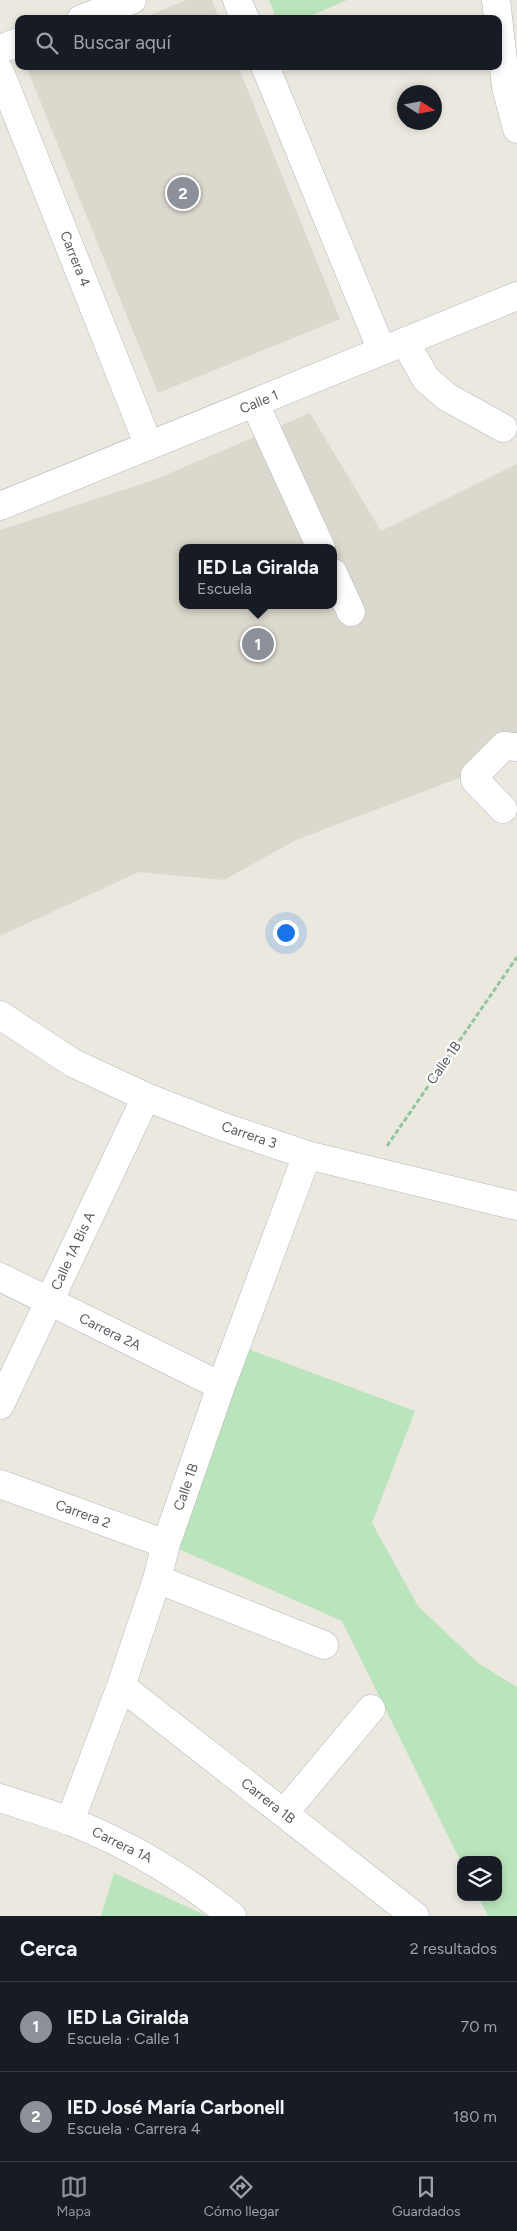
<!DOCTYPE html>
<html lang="es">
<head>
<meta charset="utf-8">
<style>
  :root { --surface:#171b24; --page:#242831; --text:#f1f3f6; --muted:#9ea1a6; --line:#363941; --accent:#8c9099 }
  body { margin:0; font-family:Figtree,sans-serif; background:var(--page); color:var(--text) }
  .controls { position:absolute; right:15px; bottom:15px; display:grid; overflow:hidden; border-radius:10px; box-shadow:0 2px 8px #0003 }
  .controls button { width:45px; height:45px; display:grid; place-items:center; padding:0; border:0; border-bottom:1px solid var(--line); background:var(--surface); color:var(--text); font:25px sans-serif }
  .compass { position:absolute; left:397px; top:85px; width:45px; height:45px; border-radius:50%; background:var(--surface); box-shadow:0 2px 8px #0003; rotate:101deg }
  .you { position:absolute; left:285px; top:932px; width:18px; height:18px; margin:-12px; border:4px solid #fff; border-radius:50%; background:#1a73e8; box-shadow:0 0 0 8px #1a73e833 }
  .badge { display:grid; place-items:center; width:32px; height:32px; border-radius:50%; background:var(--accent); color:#fff; font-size:16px; font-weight:700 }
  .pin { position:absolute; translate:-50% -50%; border:2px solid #fff; box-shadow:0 1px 5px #0006 }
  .popup { position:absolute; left:179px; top:544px; width:158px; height:65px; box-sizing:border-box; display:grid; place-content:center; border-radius:10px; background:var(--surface); filter:drop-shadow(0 1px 4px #0005); font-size:16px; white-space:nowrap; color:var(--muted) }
  .popup b { font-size:19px; color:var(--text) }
  .popup::after { content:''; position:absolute; left:50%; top:100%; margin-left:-10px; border:10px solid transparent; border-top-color:var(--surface) }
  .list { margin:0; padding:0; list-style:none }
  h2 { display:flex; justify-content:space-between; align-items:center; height:65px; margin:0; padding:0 20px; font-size:21px }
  h2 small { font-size:16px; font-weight:400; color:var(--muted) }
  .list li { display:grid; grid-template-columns:32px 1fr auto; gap:15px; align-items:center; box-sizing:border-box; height:90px; padding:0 20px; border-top:1px solid var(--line) }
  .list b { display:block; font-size:19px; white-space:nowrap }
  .list p { margin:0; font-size:16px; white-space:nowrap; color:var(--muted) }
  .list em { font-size:16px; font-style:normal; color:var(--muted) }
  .icon { flex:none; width:28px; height:28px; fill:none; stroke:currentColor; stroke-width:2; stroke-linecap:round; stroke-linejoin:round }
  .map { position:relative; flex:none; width:517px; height:1916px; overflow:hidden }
  .search { position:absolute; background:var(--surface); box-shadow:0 2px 8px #0003; left:15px; right:15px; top:15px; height:55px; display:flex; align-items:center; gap:12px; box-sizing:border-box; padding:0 18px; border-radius:10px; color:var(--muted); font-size:19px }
  .sheet { height:245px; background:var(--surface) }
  nav { display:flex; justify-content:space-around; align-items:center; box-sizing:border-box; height:70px; border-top:1px solid var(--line); background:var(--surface); font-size:14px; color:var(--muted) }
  nav a { display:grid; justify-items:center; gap:2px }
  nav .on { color:var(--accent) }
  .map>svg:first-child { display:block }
  .education { fill:#dbd8cd; fill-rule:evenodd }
  .green { fill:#bae4bb }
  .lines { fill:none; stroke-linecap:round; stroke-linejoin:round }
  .minor-casing { stroke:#b5b7bc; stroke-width:29 }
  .path { stroke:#93c5a2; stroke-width:3; stroke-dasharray:5 2.5; stroke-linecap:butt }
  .minor { stroke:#fff; stroke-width:28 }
  .labels { text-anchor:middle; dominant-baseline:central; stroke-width:4; stroke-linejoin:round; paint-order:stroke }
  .street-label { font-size:14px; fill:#585b60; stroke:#fff }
</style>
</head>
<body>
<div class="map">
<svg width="517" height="1916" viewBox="0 0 517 1916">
  <rect width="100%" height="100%" fill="#ebe9df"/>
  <!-- education -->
  <path class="education" d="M186 0H212L219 19H141Z
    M26 66H238L340 319 158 393Z
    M310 413 381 531 517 464V756L296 840 224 880 139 872 0 936V530L154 480ZM183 548H333V605H183Z"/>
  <!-- green -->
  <path class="green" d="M269 0H347L303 19H277Z
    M248 1349 415 1411 372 1523 418 1606 478 1663 517 1687V1916H488L478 1897H498V1860H461V1862L342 1621 174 1547Z
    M114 1873 207 1916H101Z"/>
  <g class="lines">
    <!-- minor casing -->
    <g class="minor-casing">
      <path id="minor" d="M237 0 245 19
        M496 0 506 87 517 129
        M81 19 132 0
        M0 49 19 42
        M265 66 382 351
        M0 72 149 446
        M405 342 426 379 447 397 503 428
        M255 404 321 548
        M0 506 517 296
        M333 573 351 612
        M503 809 475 780V775L504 746 517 747
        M0 1015 73 1063 146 1097 221 1126 307 1155 517 1206
        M0 1277 221 1386
        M0 1405 146 1097
        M0 1484 166 1544
        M157 1579 324 1645
        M121 1686 415 1916
        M0 1798C24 1806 49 1813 72 1822 131 1845 183 1877 232 1916
        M284 1813 371 1709
        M70 1821 121 1686 157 1579 166 1544 221 1386 307 1155"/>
    </g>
    <!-- path -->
    <path class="path" d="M387 1146 517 957"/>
    <!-- minor -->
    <use href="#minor" class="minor"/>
  </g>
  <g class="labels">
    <!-- street labels -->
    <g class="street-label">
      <text transform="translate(75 259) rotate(68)">Carrera 4</text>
      <text transform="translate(259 402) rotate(-22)">Calle 1</text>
      <text transform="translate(444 1063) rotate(-55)">Calle 1B</text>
      <text transform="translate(249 1135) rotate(19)">Carrera 3</text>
      <text transform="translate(73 1251) rotate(-65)">Calle 1A Bis A</text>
      <text transform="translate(110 1332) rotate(26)">Carrera 2A</text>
      <text transform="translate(186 1487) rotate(-71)">Calle 1B</text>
      <text transform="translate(83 1514) rotate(20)">Carrera 2</text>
      <text transform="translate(268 1801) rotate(38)">Carrera 1B</text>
      <text transform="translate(122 1845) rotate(26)">Carrera 1A</text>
    </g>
  </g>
</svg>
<div class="controls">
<button><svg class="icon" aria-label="layers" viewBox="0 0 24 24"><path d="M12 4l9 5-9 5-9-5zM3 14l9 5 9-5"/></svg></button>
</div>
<svg class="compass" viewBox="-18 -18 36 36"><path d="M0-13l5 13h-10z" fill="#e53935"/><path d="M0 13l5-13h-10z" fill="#9ea1a6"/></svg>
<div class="you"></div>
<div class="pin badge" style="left:258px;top:644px">1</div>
<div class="popup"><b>IED La Giralda</b>Escuela</div>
<div class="pin badge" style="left:183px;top:193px">2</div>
<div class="search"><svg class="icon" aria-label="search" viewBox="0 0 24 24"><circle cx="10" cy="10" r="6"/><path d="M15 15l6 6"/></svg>Buscar aquí</div>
</div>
<section class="sheet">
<h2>Cerca<small>2 resultados</small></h2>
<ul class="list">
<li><span class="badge">1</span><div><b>IED La Giralda</b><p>Escuela · Calle 1</p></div><em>70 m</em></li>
<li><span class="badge">2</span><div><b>IED José María Carbonell</b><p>Escuela · Carrera 4</p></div><em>180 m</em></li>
</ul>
</section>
<nav>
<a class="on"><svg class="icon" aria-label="map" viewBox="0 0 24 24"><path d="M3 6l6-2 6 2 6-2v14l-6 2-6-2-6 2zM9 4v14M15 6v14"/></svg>Mapa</a>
<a><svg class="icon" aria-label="directions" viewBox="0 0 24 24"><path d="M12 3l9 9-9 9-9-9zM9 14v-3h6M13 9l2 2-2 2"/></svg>Cómo llegar</a>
<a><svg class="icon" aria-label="saved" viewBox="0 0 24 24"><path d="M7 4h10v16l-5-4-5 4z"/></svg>Guardados</a>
</nav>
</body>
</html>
